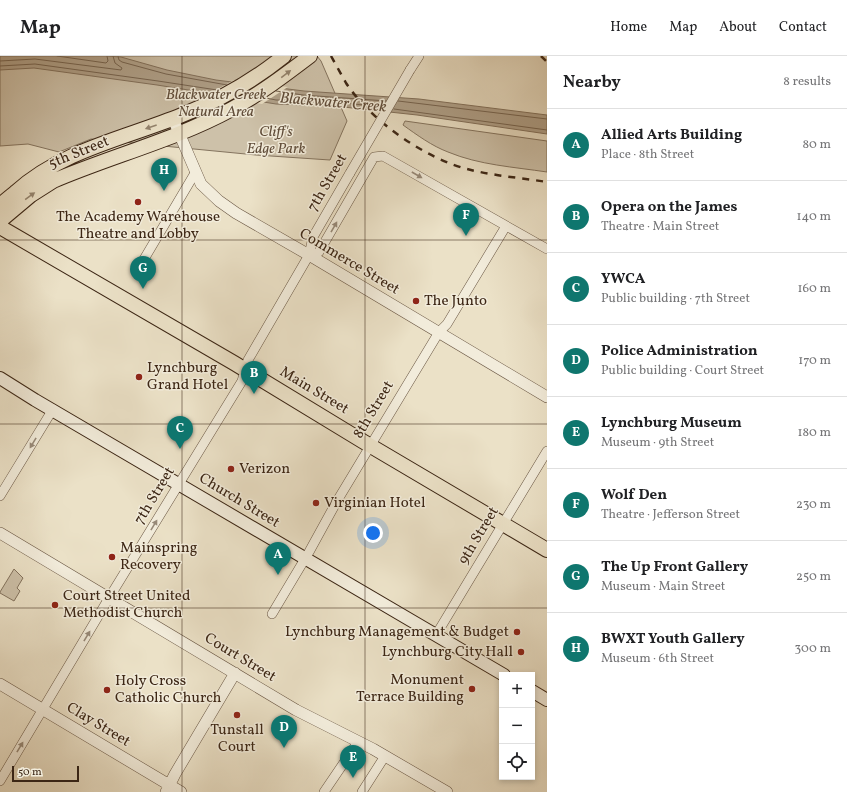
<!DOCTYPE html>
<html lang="en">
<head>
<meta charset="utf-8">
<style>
  :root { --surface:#fff; --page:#f6f6f6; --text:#202124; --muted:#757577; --line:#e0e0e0; --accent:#0f766e }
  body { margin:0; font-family:Vollkorn,serif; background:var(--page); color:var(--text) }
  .controls { position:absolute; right:12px; bottom:12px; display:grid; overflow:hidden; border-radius:0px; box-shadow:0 2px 6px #0003 }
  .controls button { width:36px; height:36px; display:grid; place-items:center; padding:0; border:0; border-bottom:1px solid var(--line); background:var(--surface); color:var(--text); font:20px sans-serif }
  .scale { position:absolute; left:12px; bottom:10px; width:67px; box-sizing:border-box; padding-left:4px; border:2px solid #3c2615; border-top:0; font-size:11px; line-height:14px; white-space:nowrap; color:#3c2615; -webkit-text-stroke:3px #f2ecdb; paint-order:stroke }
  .you { position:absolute; left:373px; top:477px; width:14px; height:14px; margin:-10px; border:3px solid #fff; border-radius:50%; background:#1a73e8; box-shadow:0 0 0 6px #1a73e833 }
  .badge { display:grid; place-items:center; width:26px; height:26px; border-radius:50%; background:var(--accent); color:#fff; font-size:13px; font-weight:700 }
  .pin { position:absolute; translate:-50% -33px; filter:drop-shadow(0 1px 2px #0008) }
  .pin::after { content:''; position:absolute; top:21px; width:14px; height:12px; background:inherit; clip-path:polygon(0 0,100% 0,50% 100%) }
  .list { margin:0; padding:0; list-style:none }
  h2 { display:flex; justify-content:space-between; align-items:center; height:52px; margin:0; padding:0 16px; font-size:17px }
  h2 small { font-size:13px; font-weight:400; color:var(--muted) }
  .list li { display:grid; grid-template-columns:26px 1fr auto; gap:12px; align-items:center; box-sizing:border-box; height:72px; padding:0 16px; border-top:1px solid var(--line) }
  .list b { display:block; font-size:15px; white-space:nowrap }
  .list p { margin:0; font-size:13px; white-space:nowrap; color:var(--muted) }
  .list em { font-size:13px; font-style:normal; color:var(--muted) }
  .icon { flex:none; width:22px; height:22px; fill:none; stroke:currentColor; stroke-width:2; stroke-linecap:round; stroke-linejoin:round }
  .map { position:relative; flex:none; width:547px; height:736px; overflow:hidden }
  header { display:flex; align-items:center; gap:24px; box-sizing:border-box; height:56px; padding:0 20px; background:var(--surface); border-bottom:1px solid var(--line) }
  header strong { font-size:19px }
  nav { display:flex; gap:22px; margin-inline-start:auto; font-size:14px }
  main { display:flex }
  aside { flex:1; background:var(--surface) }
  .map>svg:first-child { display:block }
  .green { fill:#cdc1a9; stroke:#84745f }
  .water { fill:#b0a18a; stroke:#82705b }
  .pier { fill:#ebe1c7 }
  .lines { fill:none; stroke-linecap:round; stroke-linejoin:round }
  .shore { stroke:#766450; stroke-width:1 }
  .minor-casing { stroke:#685542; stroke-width:10 }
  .tertiary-casing { stroke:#685542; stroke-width:12 }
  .secondary-casing { stroke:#3c2615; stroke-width:14 }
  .primary-casing { stroke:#3c2615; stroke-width:16 }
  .minor { stroke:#f2ecdb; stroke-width:9 }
  .tertiary { stroke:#f2ecdb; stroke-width:11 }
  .secondary { stroke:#f2ecdb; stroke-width:12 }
  .primary { stroke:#ebe1c7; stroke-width:14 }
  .rail { stroke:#3c2615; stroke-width:2.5; stroke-dasharray:7 7; stroke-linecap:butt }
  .minor-bridge-casing { stroke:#685542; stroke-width:10; stroke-linecap:butt }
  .minor-bridge { stroke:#f2ecdb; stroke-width:9 }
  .oneway { fill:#94846e }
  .oneway2 { fill:#978978 }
  .grid { fill:none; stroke:#3c2615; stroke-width:1; stroke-opacity:0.55 }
  .poi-dot { fill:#8f2418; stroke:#f2ecdb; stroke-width:1.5 }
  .labels { text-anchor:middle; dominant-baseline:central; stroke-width:3; stroke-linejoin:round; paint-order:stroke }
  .park-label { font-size:15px; font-style:italic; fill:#604d3a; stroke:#f2ecdb }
  .street-label { font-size:15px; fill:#3c2615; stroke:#f2ecdb }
  .poi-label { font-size:15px; fill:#3c2615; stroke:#f2ecdb; text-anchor:start }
  .water-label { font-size:16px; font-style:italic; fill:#5f4b38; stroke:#f2ecdb }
</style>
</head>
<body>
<header>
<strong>Map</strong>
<nav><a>Home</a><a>Map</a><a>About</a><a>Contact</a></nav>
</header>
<main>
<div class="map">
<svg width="547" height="736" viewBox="0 0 547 736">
  <rect width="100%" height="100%" fill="#ebe1c7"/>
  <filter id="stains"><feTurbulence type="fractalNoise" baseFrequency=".005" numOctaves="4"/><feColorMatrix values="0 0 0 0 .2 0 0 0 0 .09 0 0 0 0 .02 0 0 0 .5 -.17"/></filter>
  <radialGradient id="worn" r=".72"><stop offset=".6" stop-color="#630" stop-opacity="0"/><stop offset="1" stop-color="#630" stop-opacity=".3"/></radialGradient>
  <!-- green -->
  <path class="green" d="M0 0H317L321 5 347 65 330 104 256 99 91 83 59 96 28 88 0 90Z
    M405 65 547 85V116C514 111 479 109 448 96 432 90 417 79 403 69Z
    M14 513 23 522 17 532 20 535 14 545 0 537V536Z"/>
  <!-- water -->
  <path class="water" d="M0 0H106L121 1 167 14 216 24 304 35 419 43 547 59V78L417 59 334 50 276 48 157 29 34 12 0 14Z"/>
  <!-- pier -->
  <path class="pier" d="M234 24 288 31 262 48 207 39Z"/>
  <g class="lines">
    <!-- shore -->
    <path class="shore" d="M57 0 106 7 108 5 107 0
      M118 0 119 4 122 6 166 18 227 29
      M0 5 35 3 121 14 122 12 115 7 113 0
      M0 10 35 8 158 25 217 34
      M276 35 303 39 386 45
      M266 42 276 44 335 46 382 51
      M398 45 547 63
      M394 53 547 74"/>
    <!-- minor casing -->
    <g class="minor-casing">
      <path id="minor" d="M410 14 419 0
        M309 199 319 196 374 101 383 100 547 193
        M140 210 195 117
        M0 440 53 353
        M272 558 309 496 337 445 439 276 447 268 506 170
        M436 579 547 395
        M0 725 109 542 242 325 248 304 309 199 313 181 350 117
        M324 736 358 686
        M362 736 385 700"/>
    </g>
    <!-- tertiary casing -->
    <g class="tertiary-casing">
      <path id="tertiary" d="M173 63 201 128 219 145 236 157 309 199 547 341
        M0 477 296 654 373 693 447 736
        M0 628 181 736
        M166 736 175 718 235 617"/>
    </g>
    <!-- secondary casing -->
    <g class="secondary-casing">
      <path id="secondary" d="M0 322 35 344 504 619
        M532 635 547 644"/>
    </g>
    <!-- primary casing -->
    <g class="primary-casing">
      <path id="primary" d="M0 150C4 145 10 141 16 136 62 94 126 82 182 59 220 44 253 25 284 0
        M0 165 31 139 53 125C111 100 175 84 232 53 260 38 285 19 310 0
        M0 171 234 307 364 386 547 494"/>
    </g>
    <!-- minor -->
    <use href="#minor" class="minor"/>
    <!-- tertiary -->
    <use href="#tertiary" class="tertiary"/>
    <!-- secondary -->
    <use href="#secondary" class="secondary"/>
    <!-- primary -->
    <use href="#primary" class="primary"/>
    <!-- rail -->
    <path class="rail" d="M331 0C336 9 341 18 346 27 371 65 427 104 471 114 496 120 522 122 547 126
      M541 0 547 6"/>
    <!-- minor-bridge casing -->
    <g class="minor-bridge-casing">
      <path id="minor-bridge" d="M350 117 410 14"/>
    </g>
    <!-- minor-bridge -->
    <use href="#minor-bridge" class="minor-bridge"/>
  </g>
  <!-- one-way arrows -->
  <defs><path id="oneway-solid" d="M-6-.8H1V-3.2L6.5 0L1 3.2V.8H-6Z"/></defs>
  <g class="oneway">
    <use href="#oneway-solid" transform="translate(286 18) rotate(-37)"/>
    <use href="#oneway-solid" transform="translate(151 71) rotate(161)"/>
    <use href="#oneway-solid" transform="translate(30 140) rotate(-36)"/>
  </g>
  <g class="oneway2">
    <use href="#oneway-solid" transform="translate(417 119) rotate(30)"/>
    <use href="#oneway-solid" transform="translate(334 171) rotate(-60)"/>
    <use href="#oneway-solid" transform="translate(33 387) rotate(121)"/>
    <use href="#oneway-solid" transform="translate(154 469) rotate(-59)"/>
    <use href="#oneway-solid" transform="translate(87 580) rotate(-59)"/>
    <use href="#oneway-solid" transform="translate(20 691) rotate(-59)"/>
  </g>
  <!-- grid -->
  <path class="grid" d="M182 0V736M365 0V736M0 184H547M0 368H547M0 552H547"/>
  <!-- markers -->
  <g class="poi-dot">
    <circle cx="138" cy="146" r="4"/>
    <circle cx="416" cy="245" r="4"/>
    <circle cx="139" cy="321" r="4"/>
    <circle cx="231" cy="413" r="4"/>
    <circle cx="316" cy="447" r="4"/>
    <circle cx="112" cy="501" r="4"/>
    <circle cx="55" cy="549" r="4"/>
    <circle cx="517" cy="576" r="4"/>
    <circle cx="521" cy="596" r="4"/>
    <circle cx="472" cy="633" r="4"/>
    <circle cx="107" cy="634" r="4"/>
    <circle cx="237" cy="659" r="4"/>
  </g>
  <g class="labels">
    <!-- park labels -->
    <g class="park-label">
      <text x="216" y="39">Blackwater Creek<tspan x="216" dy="17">Natural Area</tspan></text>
      <text x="276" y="76">Cliff's<tspan x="276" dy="17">Edge Park</tspan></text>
    </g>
    <!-- street labels -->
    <g class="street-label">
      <text transform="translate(79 97) rotate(-22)">5th Street</text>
      <text transform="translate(328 127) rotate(-60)">7th Street</text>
      <text transform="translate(349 206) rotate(31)">Commerce Street</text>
      <text transform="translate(314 335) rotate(31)">Main Street</text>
      <text transform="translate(374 354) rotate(-59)">8th Street</text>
      <text transform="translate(155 440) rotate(-59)">7th Street</text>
      <text transform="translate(239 445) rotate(31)">Church Street</text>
      <text transform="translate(479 480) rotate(-59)">9th Street</text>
      <text transform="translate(240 602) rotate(31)">Court Street</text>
      <text transform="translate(98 669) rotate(31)">Clay Street</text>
    </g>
    <!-- poi labels -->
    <g class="poi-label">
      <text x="138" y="161" text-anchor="middle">The Academy Warehouse<tspan x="138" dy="17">Theatre and Lobby</tspan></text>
      <text x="424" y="245">The Junto</text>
      <text x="147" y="312">Lynchburg<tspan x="147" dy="17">Grand Hotel</tspan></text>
      <text x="239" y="413">Verizon</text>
      <text x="324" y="447">Virginian Hotel</text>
      <text x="120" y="492">Mainspring<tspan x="120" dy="17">Recovery</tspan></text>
      <text x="63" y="540">Court Street United<tspan x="63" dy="17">Methodist Church</tspan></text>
      <text x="509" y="576" text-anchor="end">Lynchburg Management &amp; Budget</text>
      <text x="513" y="596" text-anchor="end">Lynchburg City Hall</text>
      <text x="464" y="624" text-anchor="end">Monument<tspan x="464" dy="17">Terrace Building</tspan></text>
      <text x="115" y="625">Holy Cross<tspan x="115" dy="17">Catholic Church</tspan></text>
      <text x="237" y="674" text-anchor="middle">Tunstall<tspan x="237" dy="17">Court</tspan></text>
    </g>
    <!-- water labels -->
    <g class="water-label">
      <text transform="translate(333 47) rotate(5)">Blackwater Creek</text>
    </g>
  </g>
  <rect width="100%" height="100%" filter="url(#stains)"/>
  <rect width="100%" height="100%" fill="url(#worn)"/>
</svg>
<div class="controls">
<button>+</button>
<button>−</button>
<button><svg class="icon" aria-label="locate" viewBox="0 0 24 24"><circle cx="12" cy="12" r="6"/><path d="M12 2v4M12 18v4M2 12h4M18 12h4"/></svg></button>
</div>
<div class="scale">50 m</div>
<div class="you"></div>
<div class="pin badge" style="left:278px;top:519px">A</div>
<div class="pin badge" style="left:254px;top:338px">B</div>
<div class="pin badge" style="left:180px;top:393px">C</div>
<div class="pin badge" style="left:284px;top:692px">D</div>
<div class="pin badge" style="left:353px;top:722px">E</div>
<div class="pin badge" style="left:466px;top:180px">F</div>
<div class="pin badge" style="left:143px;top:233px">G</div>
<div class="pin badge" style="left:164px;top:135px">H</div>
</div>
<aside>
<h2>Nearby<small>8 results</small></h2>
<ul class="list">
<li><span class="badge">A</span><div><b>Allied Arts Building</b><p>Place · 8th Street</p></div><em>80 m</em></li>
<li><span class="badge">B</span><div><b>Opera on the James</b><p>Theatre · Main Street</p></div><em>140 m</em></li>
<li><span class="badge">C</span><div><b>YWCA</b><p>Public building · 7th Street</p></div><em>160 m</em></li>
<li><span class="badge">D</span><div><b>Police Administration</b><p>Public building · Court Street</p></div><em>170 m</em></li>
<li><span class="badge">E</span><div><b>Lynchburg Museum</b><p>Museum · 9th Street</p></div><em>180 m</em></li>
<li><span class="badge">F</span><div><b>Wolf Den</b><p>Theatre · Jefferson Street</p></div><em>230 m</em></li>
<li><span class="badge">G</span><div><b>The Up Front Gallery</b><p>Museum · Main Street</p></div><em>250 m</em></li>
<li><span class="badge">H</span><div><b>BWXT Youth Gallery</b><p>Museum · 6th Street</p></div><em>300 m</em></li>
</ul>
</aside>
</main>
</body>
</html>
